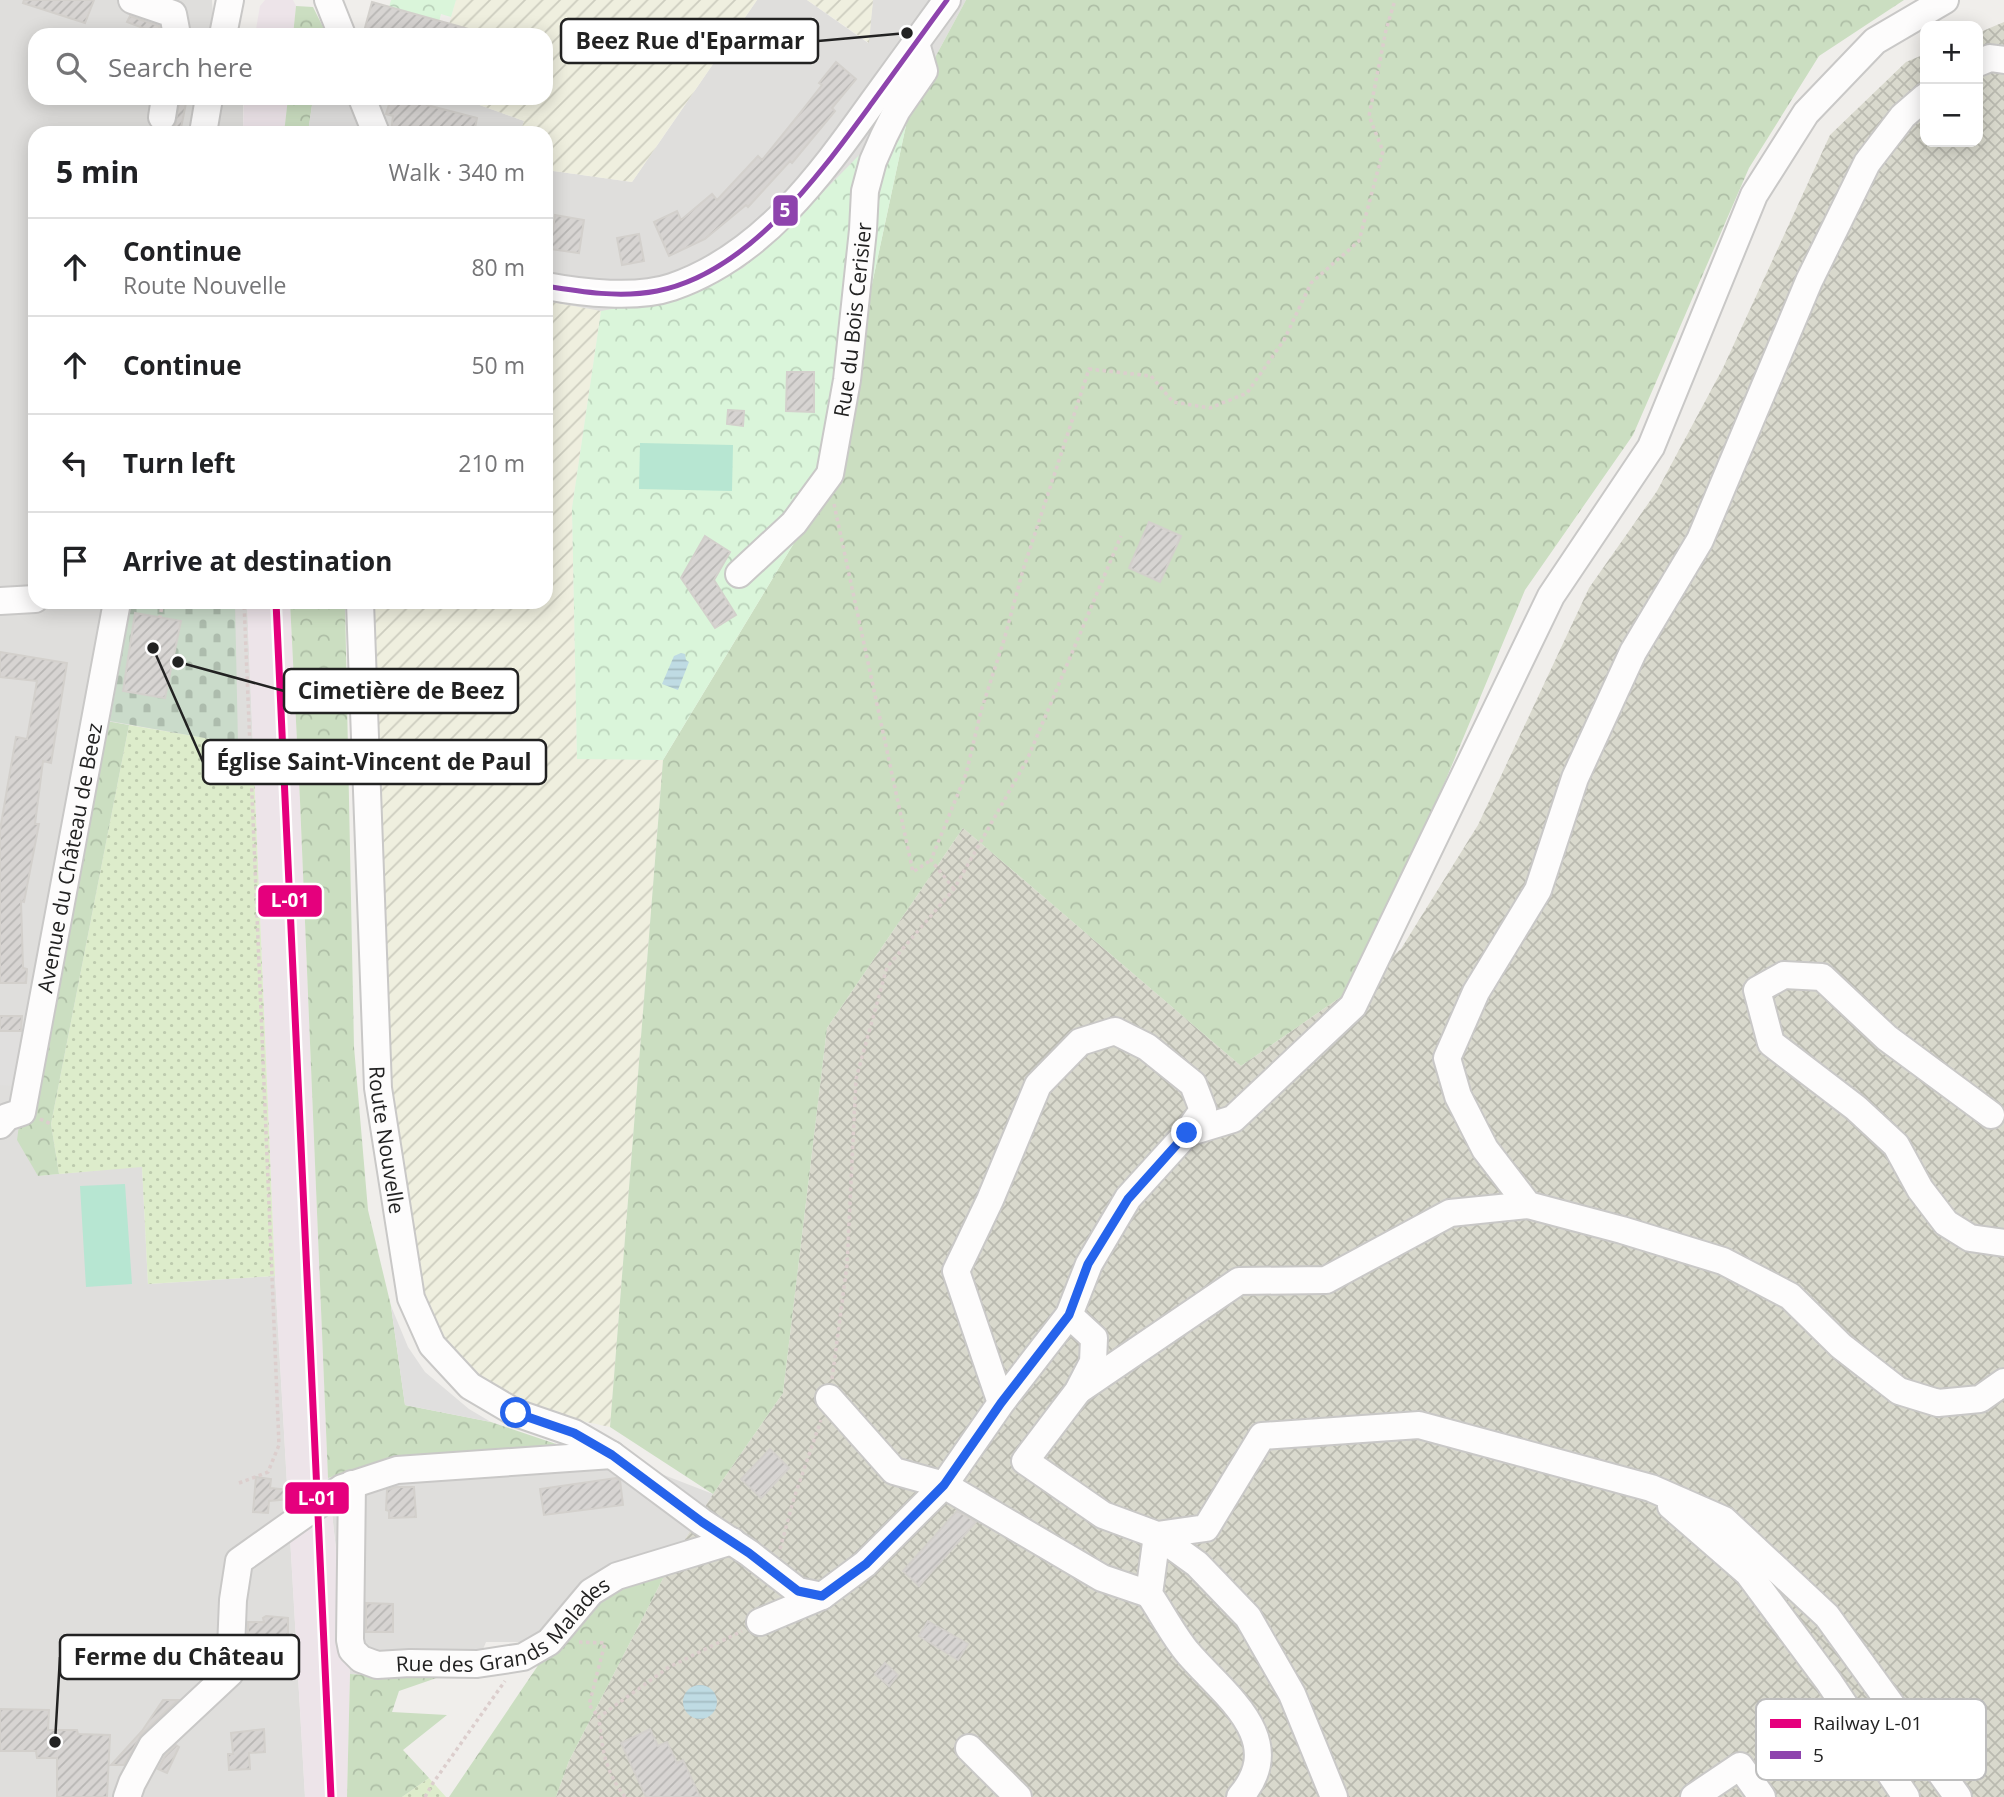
<!DOCTYPE html>
<html lang="en">
<head>
<meta charset="utf-8">
<style>
  :root { --surface:#fff; --page:#f2f2f2; --text:#202124; --muted:#757577; --line:#e0e0e0 }
  body { margin:0; font-family:"Open Sans",sans-serif; background:var(--page); color:var(--text) }
  .controls { position:absolute; right:21px; top:21px; display:grid; overflow:hidden; border-radius:14px; box-shadow:0 4px 18px #0003 }
  .controls button { width:63px; height:63px; display:grid; place-items:center; padding:0; border:0; border-bottom:2px solid var(--line); background:var(--surface); color:var(--text); font:35px sans-serif }
  .stop { position:absolute; width:21px; height:21px; margin:-16px; border:5px solid #2563eb; border-radius:50%; background:#fff }
  .stop.end { background:#2563eb; border-color:#fff; box-shadow:0 2px 7px #0008 }
  .list { margin:0; padding:0; list-style:none }
  h2 { display:flex; justify-content:space-between; align-items:center; height:91px; margin:0; padding:0 28px; font-size:30px }
  h2 small { font-size:23px; font-weight:400; color:var(--muted) }
  .list li { display:grid; grid-template-columns:46px 1fr auto; gap:21px; align-items:center; box-sizing:border-box; height:98px; padding:0 28px; border-top:2px solid var(--line) }
  .list b { display:block; font-size:26px; white-space:nowrap }
  .list p { margin:0; font-size:23px; white-space:nowrap; color:var(--muted) }
  .list em { font-size:23px; font-style:normal; color:var(--muted) }
  .icon { flex:none; width:38px; height:38px; fill:none; stroke:currentColor; stroke-width:2; stroke-linecap:round; stroke-linejoin:round }
  .map { position:relative; flex:none; width:2004px; height:1797px; overflow:hidden }
  .search { position:absolute; background:var(--surface); box-shadow:0 4px 18px #0003; left:28px; top:28px; width:525px; height:77px; display:flex; align-items:center; gap:18px; box-sizing:border-box; padding:0 24px; border-radius:21px; color:var(--muted); font-size:26px }
  .panel { position:absolute; background:var(--surface); box-shadow:0 4px 18px #0003; left:28px; top:126px; width:525px; height:483px; border-radius:21px }
  .map>svg:first-child { display:block }
  .residential { fill:#dfdedc }
  .railway { fill:#ede4e9 }
  .construction { fill:url(#construction-cross-hatch) }
  .farmland { fill:url(#farmland-furrows) }
  .grass { fill:url(#grass-dots) }
  .forest { fill:url(#forest-crowns) }
  .cemetery { fill:url(#cemetery-stones) }
  .park { fill:url(#park-crowns) }
  .pitch { fill:#b7e6d2 }
  .parking { fill:#e0dfde }
  .water { fill:url(#water-rules) }
  .building { fill:url(#building-hatch); stroke:#d3d0cc; stroke-width:2 }
  .lines { fill:none; stroke-linecap:round; stroke-linejoin:round }
  .minor-casing { stroke:#c9c8c7; stroke-width:30 }
  .path { stroke:#dccecd; stroke-width:3.5; stroke-dasharray:3.5 3.5; stroke-linecap:butt }
  .minor { stroke:#fdfcfc; stroke-width:26 }
  .bus-1-casing { stroke:#fff; stroke-width:10 }
  .bus-1 { stroke:#8e44ad; stroke-width:5 }
  .rail-1-casing { stroke:#fff; stroke-width:12 }
  .rail-1 { stroke:#e5007d; stroke-width:7 }
  .route { stroke:#2563eb; stroke-width:9 }
  .labels { text-anchor:middle; dominant-baseline:central; stroke-width:7; stroke-linejoin:round; paint-order:stroke }
  .street-label { font-size:21px; fill:#222; stroke:#fff }
  .key { fill:#fff; stroke:#bdbdbd; stroke-width:2 }
  .key-label { font-size:19px; fill:#222 }
  .leader { fill:none; stroke:#222; stroke-width:2.5 }
  .callout-dot { fill:#222; stroke:#fff; stroke-width:2.5 }
  .callout { fill:#fff; stroke:#222; stroke-width:2.5 }
  .callout-label { font-size:23px; text-anchor:middle; font-weight:bold; fill:#222 }
  .line-badge { stroke:#fff; stroke-width:2.5 }
  .badge-label { font-size:19px; text-anchor:middle; font-weight:bold; fill:#fff }
</style>
</head>
<body>
<div class="map">
<svg width="2004" height="1797" viewBox="0 0 2004 1797">
  <defs>
    <pattern id="construction-cross-hatch" width="8" height="8" patternUnits="userSpaceOnUse" patternTransform="scale(1.75)"><rect width="8" height="8" fill="#d9d9cd"/><path d="M0 0l8 8M0 8l8-8" fill="none" stroke="#babab0"/></pattern>
    <pattern id="farmland-furrows" width="10" height="10" patternUnits="userSpaceOnUse" patternTransform="scale(1.75)"><rect width="10" height="10" fill="#efefdf"/><path d="M-1 1l2-2M0 10L10 0M9 11l2-2" fill="none" stroke="#cdcdbf"/></pattern>
    <pattern id="grass-dots" width="8" height="8" patternUnits="userSpaceOnUse" patternTransform="scale(1.75)"><rect width="8" height="8" fill="#ddeccb"/><path d="M2 2h.1M6 6h.1" fill="none" stroke="#bdcaae" stroke-width="1.8" stroke-linecap="round"/></pattern>
    <pattern id="forest-crowns" width="20" height="18" patternUnits="userSpaceOnUse" patternTransform="scale(1.75)"><rect width="20" height="18" fill="#cbdec1"/><path d="M2 6a3 3 0 1 1 6 0M12 15a3 3 0 1 1 6 0" fill="none" stroke="#aebea6"/></pattern>
    <pattern id="cemetery-stones" width="16" height="16" patternUnits="userSpaceOnUse" patternTransform="scale(1.75)"><rect width="16" height="16" fill="#cadbca"/><path d="M2 7V4a2 2 0 0 1 4 0v3zM10 15v-3a2 2 0 0 1 4 0v3z" fill="#adbcad"/></pattern>
    <pattern id="park-crowns" width="20" height="18" patternUnits="userSpaceOnUse" patternTransform="scale(1.75)"><rect width="20" height="18" fill="#daf5da"/><path d="M2 6a3 3 0 1 1 6 0M12 15a3 3 0 1 1 6 0" fill="none" stroke="#bbd2bb"/></pattern>
    <pattern id="water-rules" width="6" height="5" patternUnits="userSpaceOnUse" patternTransform="scale(1.75)"><rect width="6" height="5" fill="#bfdbe3"/><path d="M0 2.5h6" fill="none" stroke="#a4bcc2"/></pattern>
    <pattern id="building-hatch" width="6" height="6" patternUnits="userSpaceOnUse" patternTransform="scale(1.75)"><rect width="6" height="6" fill="#d7d4d2"/><path d="M-1 1l2-2M0 6l6-6M5 7l2-2" fill="none" stroke="#b8b6b4"/></pattern>
  </defs>
  <rect width="100%" height="100%" fill="#f0eeeb"/>
  <!-- residential -->
  <path class="residential" d="M0 0H212L214 35H35V98H216L243 104V133H35V602H247L253 746 95 719 38 1176 142 1166 148 1284 275 1276 305 1797H0Z
    M757 0H807L868 43 873 0H966L911 102 663 760 601 312 546 301V170L632 182Z
    M351 98H460L524 121 520 133H364Z
    M612 1455 713 1494 673 1559 549 1642H486L477 1664 399 1677 350 1674 328 1478 368 1465Z"/>
  <!-- railway -->
  <path class="railway" d="M265 0H293L296 6 293 35H255L260 6Z
    M244 98H288L284 133H243Z
    M247 602H290L300 801 328 1478 350 1674 347 1797H305L275 1276Z"/>
  <!-- construction -->
  <path class="construction" d="M2004 22V1797H556L569 1761 673 1559 713 1494 783 1393 827 1028 963 828 1241 1066 1361 983 1401 949 1478 825 1589 588 1657 491 1723 368 1830 135 1906 62 1925 54V142H1978V33Z"/>
  <!-- farmland -->
  <path class="farmland" d="M456 0H757L632 182 546 170V133H520L524 121 460 98H546V35H446Z
    M807 0H873L869 43Z
    M546 301 601 311 572 508 577 758 663 760 610 1427 567 1418 526 1406 492 1388 459 1361 436 1329 417 1283 393 1109 383 986 373 602H546Z"/>
  <!-- grass -->
  <path class="grass" d="M129 725 253 746 275 1276 148 1284 142 1167 59 1174 51 1124Z
    M429 1778 446 1797H402Z"/>
  <!-- forest -->
  <path class="forest" d="M966 0H1904L1819 56 1749 168 1633 435 1525 590 1361 983 1241 1066 963 828 827 1028 783 1393 713 1494 610 1427 663 760 829 485 911 102Z
    M296 6 313 7 325 31 324 35H293Z
    M288 98H313L308 133H284Z
    M290 602H345L354 1047 368 1210 391 1306 405 1405 491 1422 577 1451 368 1465 328 1478 300 801Z
    M95 719 129 725 51 1124 59 1174 38 1176 17 1140 20 1118Z
    M673 1559 569 1761 556 1797H449L537 1667 549 1642 591 1592Z
    M410 1663 477 1664 399 1691 392 1712 447 1715 403 1750 429 1778 402 1797H347L350 1674 399 1677Z"/>
  <!-- cemetery -->
  <path class="cemetery" d="M131 602H235L238 744 110 721Z"/>
  <!-- park -->
  <path class="park" d="M391 0H456L451 17 441 14 439 22 389 7Z
    M911 102 829 485 663 760 577 759 572 508 601 311 692 294 743 268 786 230Z"/>
  <!-- pitch -->
  <path class="pitch" d="M640 443 733 445 732 491 639 489Z
    M125 1184 132 1284 86 1287 80 1186Z"/>
  <!-- parking -->
  <path class="parking" d="M313 98H351L364 133H308Z
    M0 1031H21L13 1086 0 1085Z
    M391 1306 408 1347 425 1372 469 1409 491 1422 405 1405Z"/>
  <!-- water -->
  <path class="water" d="M681 653 685 654 686 660 689 662 678 690 662 684 674 656Z
    M683 1702a17 17 0 1 1 34 0a17 17 0 1 1-34 0Z"/>
  <!-- building -->
  <path class="building" d="M24 0H94L85 23 23 3Z
    M372 2 472 30 471 35H363Z
    M130 16 159 26 161 35H149L151 31 127 22Z
    M836 62 856 79 832 108 835 111 792 163 790 161 748 207 746 205 705 239 669 256 654 222 677 211 681 220 712 194 717 200 758 156 762 160 801 112 822 85 819 83Z
    M180 98H187L180 133H164L175 126Z
    M391 98H428L427 105 477 118 474 133H391L393 116 386 114Z
    M555 215 584 220 579 253 550 249Z
    M639 234 644 261 622 265 617 238Z
    M787 372H814V412L786 411Z
    M728 410 744 411 743 426 727 424Z
    M1149 522 1181 536 1160 582 1129 568Z
    M705 536 730 552 714 580 736 615 715 628 681 578Z
    M135 613 181 621 165 698 123 691Z
    M0 652 67 663 51 763 43 761 35 824H39L24 902 21 901 23 968 27 969 26 983H0V830L16 737 27 739 37 681 0 677Z
    M0 1016H22L21 1031H0Z
    M770 1449 789 1468 761 1498 741 1479Z
    M256 1477 271 1479 270 1488 300 1491V1498L269 1501 268 1513 253 1512Z
    M616 1478 620 1480 623 1505 544 1515 540 1489Z
    M396 1487H414L416 1517 389 1518V1511L386 1510 387 1490Z
    M957 1511 976 1522 919 1586 903 1571Z
    M366 1603 393 1604V1632H366Z
    M266 1616 288 1618V1650L291 1673 274 1674V1665L248 1664V1622H264L263 1618Z
    M928 1621 968 1644 958 1660 919 1636Z
    M885 1663 898 1675 889 1686 875 1674Z
    M163 1700H178L141 1735 124 1765H111L142 1731Z
    M0 1709 49 1710 48 1730H77L78 1734 110 1735 107 1797H57V1758H37L36 1751H0Z
    M264 1729 265 1752 249 1753 250 1769 229 1770 228 1754H233L231 1733Z
    M650 1729 658 1746 667 1742 677 1763 683 1760 700 1797H646L621 1743Z
    M176 1745 179 1747 167 1773 158 1769 165 1756Z"/>
  <g class="lines">
    <!-- minor casing -->
    <g class="minor-casing">
      <g id="minor">
        <path d="M132 0 173 14 177 35"/>
        <path d="M328 0 342 35"/>
        <path d="M223 35 230 0"/>
        <path d="M1978 63 1990 58 2004 60"/>
        <path d="M1925 97 1903 116 1867 163 1809 281 1700 540 1633 652 1575 778 1538 890 1476 992 1447 1058 1458 1096 1485 1149 1528 1205 1622 1230 1723 1261 1790 1296 1841 1346 1899 1391 1938 1403 1980 1399 2004 1382"/>
        <path d="M362 98 376 133"/>
        <path d="M162 117 165 98"/>
        <path d="M203 133 209 98"/>
        <path d="M546 286C583 293 637 299 672 287 762 256 819 177 872 103 897 69 922 34 947 0"/>
        <path id="s1" d="M739 574 794 523 830 474 847 380 863 230 865 191 873 161 884 136 897 110 924 71 916 43"/>
        <path d="M0 601 35 599"/>
        <path id="s2" d="M360 602 378 1088 411 1298 432 1345 470 1386 516 1413 574 1433 612 1455 702 1522 749 1553 798 1591 822 1596 865 1564 944 1485 1001 1403 1069 1315 1089 1264 1128 1198 1187 1133 1203 1110 1193 1084 1147 1047 1115 1031 1080 1042 1038 1085 990 1200 956 1271 1001 1403"/>
        <path d="M1991 1115 1887 1038 1822 977 1784 975 1757 990 1771 1043 1856 1108 1896 1145 1920 1189 1946 1223 1970 1238 2004 1243"/>
        <path id="s3" d="M0 1125 7 1117 22 1112 117 602"/>
        <path d="M1187 1133 1233 1119 1353 1006 1551 596 1651 447 1754 195 1806 113 1875 41 1945 0"/>
        <path d="M1069 1315 1094 1338 1093 1362 1078 1391 1025 1461 1103 1515 1157 1535 1206 1528 1262 1436 1419 1425 1651 1488 1724 1520 1827 1616 1958 1797"/>
        <path d="M1079 1390 1239 1281 1326 1280 1450 1213 1528 1205"/>
        <path d="M829 1398 894 1471 944 1485 1102 1578 1149 1594"/>
        <path id="s4" d="M352 1484 350 1640 352 1650 361 1659 377 1665 410 1663 477 1664 523 1657 549 1642 591 1592 617 1576 732 1541"/>
        <path d="M1671 1506 1748 1573 1829 1682 1906 1797"/>
        <path d="M760 1622 822 1596"/>
        <path d="M969 1748 1018 1797"/>
        <path d="M127 1797 132 1783 152 1746 230 1673 233 1600 239 1561 342 1488 397 1470 612 1455"/>
        <path d="M1240 1797C1290 1739 1223 1694 1188 1653 1173 1635 1162 1613 1149 1594L1157 1535 1197 1564 1248 1617 1292 1694 1334 1797"/>
        <path d="M1694 1797 1740 1766 1762 1797"/>
      </g>
    </g>
    <!-- path -->
    <path class="path" d="M834 504 913 872 931 860
      M144 602 162 606 160 617
      M954 889 931 860 966 774 981 711 1004 640 1023 570 1089 369 1151 376 1173 402 1210 408 1247 393 1284 340 1311 283 1359 241 1383 151 1369 116 1386 30 1395 0
      M40 1119 51 1124
      M832 1379 847 1265 856 1079 887 967 954 889 1027 760 1121 536
      M239 1483 268 1472 279 1445 244 602
      M780 1549 794 1498 821 1420
      M579 1642 605 1643 589 1705 599 1717
      M425 1797 433 1783 505 1681
      M625 1797C605 1771 602 1749 599 1717L669 1667 742 1631"/>
    <!-- minor -->
    <use href="#minor" class="minor"/>
    <!-- bus-1 casing -->
    <g class="bus-1-casing">
      <path id="bus-1" d="M546 286C582 292 620 298 657 291 749 273 820 174 872 103 897 69 922 34 947 0"/>
    </g>
    <!-- bus-1 -->
    <use href="#bus-1" class="bus-1"/>
    <!-- rail-1 casing -->
    <g class="rail-1-casing">
      <path id="rail-1" d="M276 602 331 1797"/>
    </g>
    <!-- rail-1 -->
    <use href="#rail-1" class="rail-1"/>
  </g>
  <g class="lines">
    <!-- route -->
    <path class="route" d="M516 1413 574 1433 612 1455 702 1522 749 1553 798 1591 822 1596 866 1564 944 1485 1001 1403 1069 1315 1088 1264 1128 1199 1187 1133"/>
  </g>
  <g class="labels">
    <!-- street labels -->
    <g class="street-label">
      <text stroke="none"><textPath href="#s1" startOffset="292">Rue du Bois Cerisier</textPath></text>
      <text stroke="none"><textPath href="#s3" startOffset="285">Avenue du Château de Beez</textPath></text>
      <text stroke="none"><textPath href="#s2" startOffset="539">Route Nouvelle</textPath></text>
      <text stroke="none"><textPath href="#s4" startOffset="336">Rue des Grands Malades</textPath></text>
    </g>
  </g>
  <!-- legend -->
  <rect x="1756" y="1699" width="230" height="81" rx="10" class="key"/>
  <rect x="1770" y="1719" width="31" height="9" fill="#e5007d"/>
  <rect x="1770" y="1751" width="31" height="8" fill="#8e44ad"/>
  <g class="key-label">
    <text x="1813" y="1730">Railway L-01</text>
    <text x="1813" y="1762">5</text>
  </g>
  <!-- callouts -->
  <path class="leader" d="M907 33L818 41M178 662L284 691M153 648L203 762M55 1742L60 1657"/>
  <g class="callout-dot">
    <circle cx="907" cy="33" r="7"/>
    <circle cx="178" cy="662" r="7"/>
    <circle cx="153" cy="648" r="7"/>
    <circle cx="55" cy="1742" r="7"/>
  </g>
  <g class="callout">
    <rect x="561" y="19" width="257" height="44" rx="7"/>
    <rect x="284" y="669" width="234" height="44" rx="7"/>
    <rect x="203" y="740" width="343" height="44" rx="7"/>
    <rect x="60" y="1635" width="239" height="44" rx="7"/>
  </g>
  <g class="callout-label">
    <text x="690" y="49">Beez Rue d'Eparmar</text>
    <text x="401" y="699">Cimetière de Beez</text>
    <text x="374" y="770">Église Saint-Vincent de Paul</text>
    <text x="179" y="1665">Ferme du Château</text>
  </g>
  <g class="line-badge">
    <rect x="772" y="194" width="27" height="33" rx="7" fill="#8e44ad"/>
    <rect x="257" y="884" width="66" height="34" rx="7" fill="#e5007d"/>
    <rect x="284" y="1481" width="66" height="34" rx="7" fill="#e5007d"/>
  </g>
  <g class="badge-label">
    <text x="785" y="217">5</text>
    <text x="290" y="907">L-01</text>
    <text x="317" y="1505">L-01</text>
  </g>
</svg>
<div class="controls">
<button>+</button>
<button>−</button>
</div>
<div class="stop" style="left:516px;top:1413px"></div>
<div class="stop end" style="left:1187px;top:1133px"></div>
<div class="search"><svg class="icon" aria-label="search" viewBox="0 0 24 24"><circle cx="10" cy="10" r="6"/><path d="M15 15l6 6"/></svg>Search here</div>
<section class="panel">
<h2>5 min<small>Walk · 340 m</small></h2>
<ul class="list">
<li><svg class="icon" aria-label="ahead" viewBox="0 0 24 24"><path d="M12 20V5M6 11l6-6 6 6"/></svg><div><b>Continue</b><p>Route Nouvelle</p></div><em>80 m</em></li>
<li><svg class="icon" aria-label="ahead" viewBox="0 0 24 24"><path d="M12 20V5M6 11l6-6 6 6"/></svg><div><b>Continue</b></div><em>50 m</em></li>
<li><svg class="icon" aria-label="left" viewBox="0 0 24 24"><path d="M17 20v-9H6M10 6l-5 5 5 5"/></svg><div><b>Turn left</b></div><em>210 m</em></li>
<li><svg class="icon" aria-label="arrive" viewBox="0 0 24 24"><path d="M6 21V4h12l-3 4 3 4H6"/></svg><div><b>Arrive at destination</b></div></li>
</ul>
</section>
</div>
</body>
</html>
